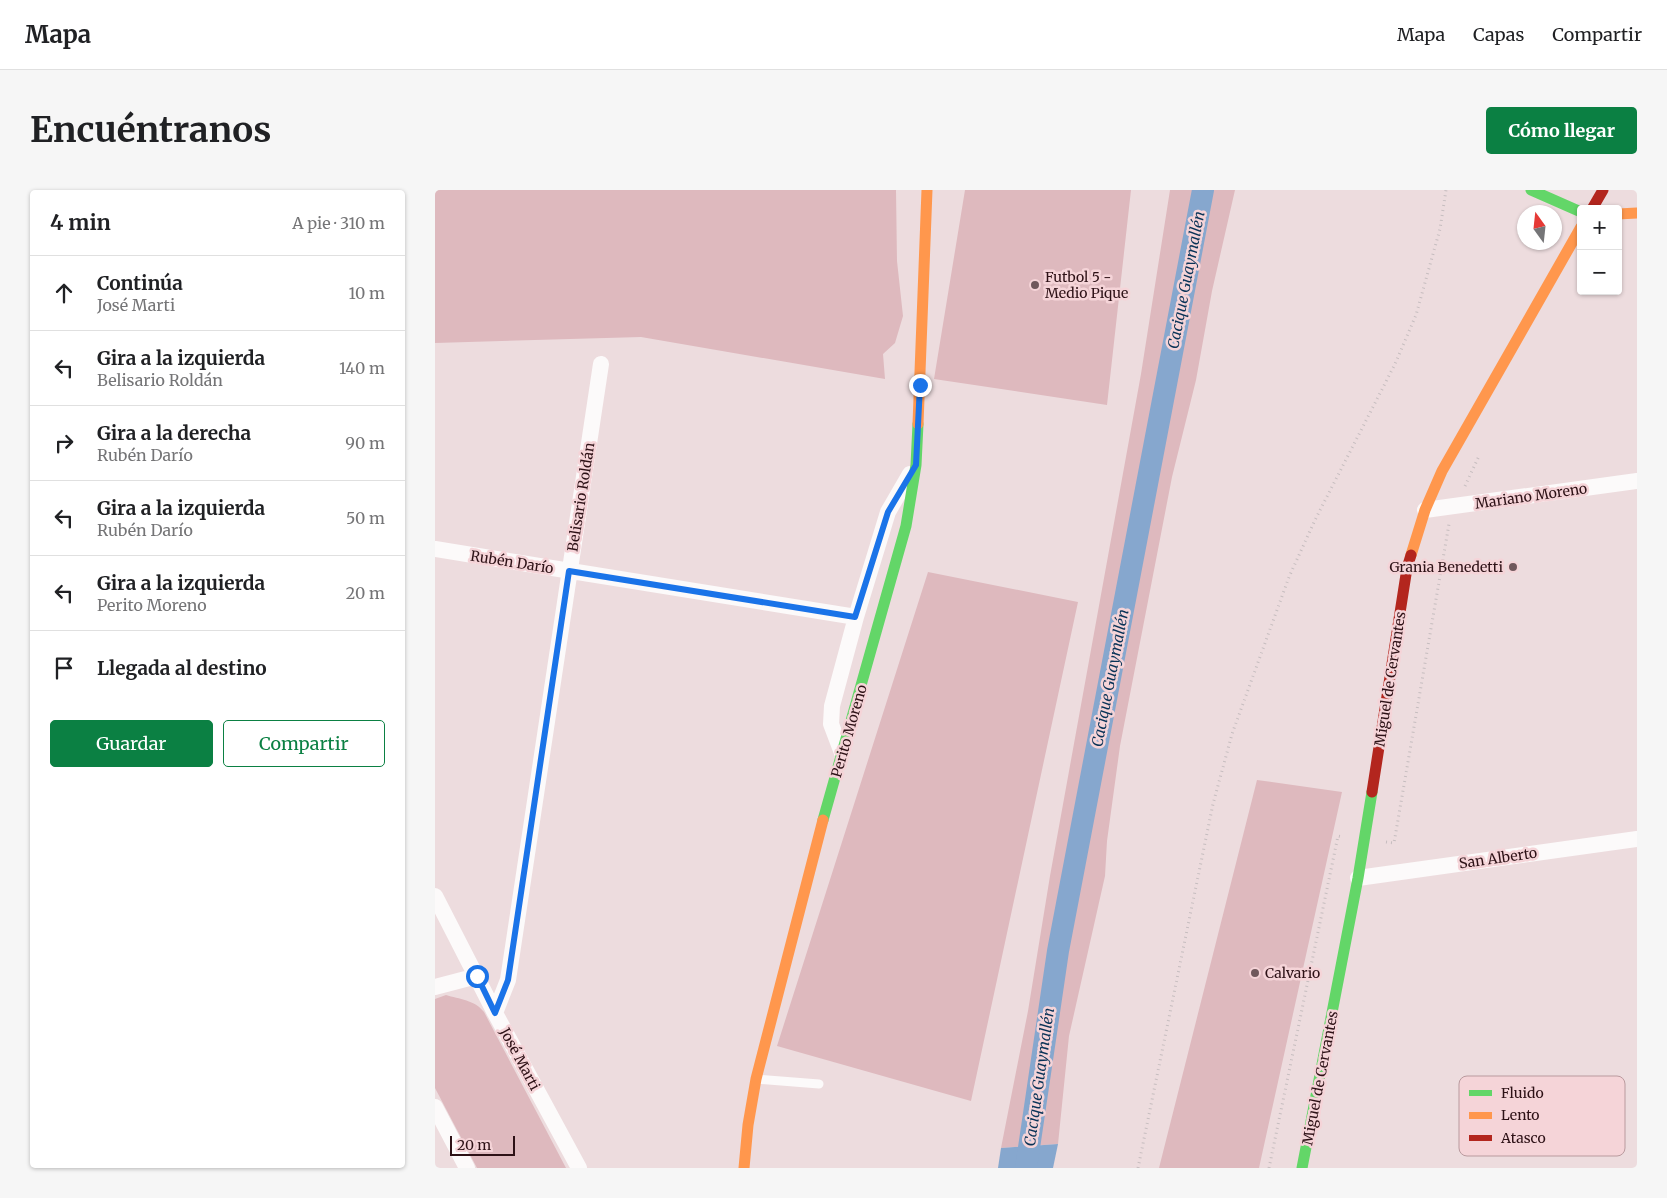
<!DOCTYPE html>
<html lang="es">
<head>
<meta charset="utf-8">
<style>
  :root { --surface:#fff; --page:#f6f6f6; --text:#202124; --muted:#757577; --line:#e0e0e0; --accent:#0b8043 }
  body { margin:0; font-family:Merriweather,serif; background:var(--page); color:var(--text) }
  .controls { position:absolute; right:15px; top:15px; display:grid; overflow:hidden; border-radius:5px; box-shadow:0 1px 4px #0004 }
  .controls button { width:45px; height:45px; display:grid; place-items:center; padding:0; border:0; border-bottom:1px solid var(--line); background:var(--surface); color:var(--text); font:25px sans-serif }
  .compass { position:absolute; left:1082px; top:15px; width:45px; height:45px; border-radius:50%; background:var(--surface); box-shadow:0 1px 4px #0004; rotate:345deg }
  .scale { position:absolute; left:15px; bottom:12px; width:65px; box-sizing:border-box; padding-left:5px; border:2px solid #2d1116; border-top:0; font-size:14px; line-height:18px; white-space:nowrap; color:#2d1116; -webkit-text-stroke:4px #f5d4d8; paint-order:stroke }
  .stop { position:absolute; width:15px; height:15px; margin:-11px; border:4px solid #1a73e8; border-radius:50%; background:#fff }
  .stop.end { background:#1a73e8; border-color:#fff; box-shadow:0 1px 5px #0008 }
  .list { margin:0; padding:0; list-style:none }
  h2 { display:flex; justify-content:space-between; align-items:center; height:65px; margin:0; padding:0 20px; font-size:21px }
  h2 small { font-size:16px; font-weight:400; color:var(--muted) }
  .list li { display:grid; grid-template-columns:32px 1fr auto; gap:15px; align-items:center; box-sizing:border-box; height:75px; padding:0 20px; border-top:1px solid var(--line) }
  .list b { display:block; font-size:19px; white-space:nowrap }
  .list p { margin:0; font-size:16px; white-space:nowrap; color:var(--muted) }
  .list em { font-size:16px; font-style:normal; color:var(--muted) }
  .actions { display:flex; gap:10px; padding:15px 20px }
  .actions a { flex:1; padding:11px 0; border:1px solid var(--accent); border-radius:5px; text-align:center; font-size:18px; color:var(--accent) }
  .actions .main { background:var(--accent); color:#fff }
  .icon { flex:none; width:28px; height:28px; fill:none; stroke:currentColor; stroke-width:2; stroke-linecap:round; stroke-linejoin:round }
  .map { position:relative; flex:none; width:1202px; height:978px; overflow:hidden; border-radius:5px }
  header { display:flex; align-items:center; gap:30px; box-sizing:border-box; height:70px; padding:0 25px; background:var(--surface); border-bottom:1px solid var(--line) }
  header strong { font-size:24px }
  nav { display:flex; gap:28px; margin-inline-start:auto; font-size:18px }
  .intro { display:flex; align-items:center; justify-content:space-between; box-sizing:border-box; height:120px; padding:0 30px }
  h1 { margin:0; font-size:35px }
  .button { padding:12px 22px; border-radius:5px; background:var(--accent); color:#fff; font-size:18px; font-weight:700 }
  main { display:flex; gap:30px; padding:0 30px }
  aside { flex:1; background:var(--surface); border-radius:5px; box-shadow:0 1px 4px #0004 }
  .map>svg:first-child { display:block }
  .green { fill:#deb9be }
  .water { fill:#86a7ce }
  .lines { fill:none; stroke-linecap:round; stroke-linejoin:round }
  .canal { stroke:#86a7ce; stroke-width:22 }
  .path { stroke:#c6bdbf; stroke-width:3; stroke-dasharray:1 4; stroke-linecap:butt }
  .lane { stroke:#fcfafa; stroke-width:9 }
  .street { stroke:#fcfafa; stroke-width:16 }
  .fast { stroke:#63d668; stroke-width:11 }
  .slow { stroke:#ff974d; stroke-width:11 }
  .jam { stroke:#b3261e; stroke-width:11 }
  .route { stroke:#1a73e8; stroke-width:6 }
  .poi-dot { fill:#70585c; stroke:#f5d4d8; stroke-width:2 }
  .labels { text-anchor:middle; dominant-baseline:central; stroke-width:5; stroke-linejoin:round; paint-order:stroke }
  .poi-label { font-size:14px; fill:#2d1116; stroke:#f5d4d8; text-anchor:start }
  .street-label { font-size:14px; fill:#2d1116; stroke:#f5d4d8 }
  .water-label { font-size:15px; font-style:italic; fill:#093357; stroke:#f5d4d8 }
  .key { fill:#f5d4d8; stroke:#b99a9e; stroke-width:1 }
  .key-label { font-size:14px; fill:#2d1116 }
</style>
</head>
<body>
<header>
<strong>Mapa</strong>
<nav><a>Mapa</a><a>Capas</a><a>Compartir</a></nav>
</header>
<div class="intro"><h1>Encuéntranos</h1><a class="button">Cómo llegar</a></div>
<main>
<aside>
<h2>4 min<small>A pie · 310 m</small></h2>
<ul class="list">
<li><svg class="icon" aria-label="ahead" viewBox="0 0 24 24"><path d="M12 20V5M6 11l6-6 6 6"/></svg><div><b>Continúa</b><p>José Marti</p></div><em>10 m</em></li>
<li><svg class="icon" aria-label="left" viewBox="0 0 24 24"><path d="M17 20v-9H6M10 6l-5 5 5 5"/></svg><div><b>Gira a la izquierda</b><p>Belisario Roldán</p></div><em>140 m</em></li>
<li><svg class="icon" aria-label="right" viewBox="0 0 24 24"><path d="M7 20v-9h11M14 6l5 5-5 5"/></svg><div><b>Gira a la derecha</b><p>Rubén Darío</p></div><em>90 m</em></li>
<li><svg class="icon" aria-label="left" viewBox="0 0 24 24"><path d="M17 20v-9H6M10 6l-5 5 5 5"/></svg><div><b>Gira a la izquierda</b><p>Rubén Darío</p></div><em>50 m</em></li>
<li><svg class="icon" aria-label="left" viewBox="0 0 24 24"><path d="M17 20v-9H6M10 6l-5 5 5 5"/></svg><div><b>Gira a la izquierda</b><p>Perito Moreno</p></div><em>20 m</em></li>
<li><svg class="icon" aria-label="arrive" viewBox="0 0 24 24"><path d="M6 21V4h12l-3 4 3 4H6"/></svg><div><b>Llegada al destino</b></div></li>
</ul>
<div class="actions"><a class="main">Guardar</a><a>Compartir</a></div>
</aside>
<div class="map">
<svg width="1202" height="978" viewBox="0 0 1202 978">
  <rect width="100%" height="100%" fill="#eddcde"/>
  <!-- green -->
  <path class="green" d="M0 0H461L462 71 468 126 460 153 448 164 450 189 206 147 0 153Z
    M530 0H696L672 215 499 189Z
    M735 0H800L777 101 761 190 737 287 685 556 672 651 670 686 634 846 623 954 566 958 593 821 615 686 706 184Z
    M493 382 643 412 536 911 342 856Z
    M822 590 907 602 824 978H724Z
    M11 805C24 809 40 810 49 822L131 978H42L0 898V809Z"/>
  <!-- water -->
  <path class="water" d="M623 954 618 978H563L566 958Z"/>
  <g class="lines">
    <!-- canal -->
    <path class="canal" d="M591 978 623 761 768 0"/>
    <!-- path -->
    <path class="path" d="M1030 296 1044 266
      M951 652 959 653 1014 334
      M703 978 778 614 797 544 854 387 880 330 960 174 981 125 1005 39 1011 0
      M834 978 903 646 908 647"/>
    <!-- lane -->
    <path class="lane" d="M321 889 384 894"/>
    <!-- street -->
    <path class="street" d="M990 320 1202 291
      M0 359 421 427
      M407 563 396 534 397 516 421 427 453 322 475 284
      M923 688 1202 649
      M0 706 60 823 144 978
      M0 797 42 786
      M60 823 73 790 166 174
      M0 917 32 978"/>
    <!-- fast -->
    <path class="fast" d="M1096 0 1146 22
      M388 630 471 336 481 275 483 234
      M867 978 923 688 937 602"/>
    <!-- slow -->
    <path class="slow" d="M1183 24 1202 23
      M483 234 492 0
      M976 365 990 320 1007 281 1146 37
      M309 978 313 935 321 889 388 630"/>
    <!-- jam -->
    <path class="jam" d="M1157 19 1168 0
      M937 602 972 378 976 365"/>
  </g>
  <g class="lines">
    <!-- route -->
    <path class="route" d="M42 786 60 823 73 790 134 381 420 427 453 322 481 275 485 195"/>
  </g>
  <!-- markers -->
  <g class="poi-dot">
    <circle cx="600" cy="95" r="5"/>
    <circle cx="1078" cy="377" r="5"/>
    <circle cx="820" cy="783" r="5"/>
  </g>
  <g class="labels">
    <!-- poi labels -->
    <g class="poi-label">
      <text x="610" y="87">Futbol 5 -<tspan x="610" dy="16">Medio Pique</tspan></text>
      <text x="1068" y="377" text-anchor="end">Grania Benedetti</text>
      <text x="830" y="783">Calvario</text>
    </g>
    <!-- street labels -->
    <g class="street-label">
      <text transform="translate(1096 306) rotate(-8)">Mariano Moreno</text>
      <text transform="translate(146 307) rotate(-81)">Belisario Roldán</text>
      <text transform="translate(77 372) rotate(9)">Rubén Darío</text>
      <text transform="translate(955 489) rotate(-81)">Miguel de Cervantes</text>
      <text transform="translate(414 541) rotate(-74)">Perito Moreno</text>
      <text transform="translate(1063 668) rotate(-8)">San Alberto</text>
      <text transform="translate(85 869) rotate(62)">José Marti</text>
      <text transform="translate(885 888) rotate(-79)">Miguel de Cervantes</text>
    </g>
    <!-- water labels -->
    <g class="water-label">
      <text transform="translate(751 90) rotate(-79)">Cacique Guaymallén</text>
      <text transform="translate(675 488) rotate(-79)">Cacique Guaymallén</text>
      <text transform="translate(604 887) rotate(-82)">Cacique Guaymallén</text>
    </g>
  </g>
  <!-- legend -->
  <rect x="1024" y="886" width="166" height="80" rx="8" class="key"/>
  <rect x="1034" y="900" width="23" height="6" fill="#63d668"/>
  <rect x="1034" y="922" width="23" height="7" fill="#ff974d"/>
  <rect x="1034" y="945" width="23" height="6" fill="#b3261e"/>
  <g class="key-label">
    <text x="1066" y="908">Fluido</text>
    <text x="1066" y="930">Lento</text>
    <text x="1066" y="953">Atasco</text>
  </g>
</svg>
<div class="controls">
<button>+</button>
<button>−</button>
</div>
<svg class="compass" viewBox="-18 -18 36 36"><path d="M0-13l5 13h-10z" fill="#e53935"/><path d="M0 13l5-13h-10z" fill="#757577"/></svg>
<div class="scale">20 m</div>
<div class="stop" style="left:42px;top:786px"></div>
<div class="stop end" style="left:485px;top:195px"></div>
</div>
</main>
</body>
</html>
